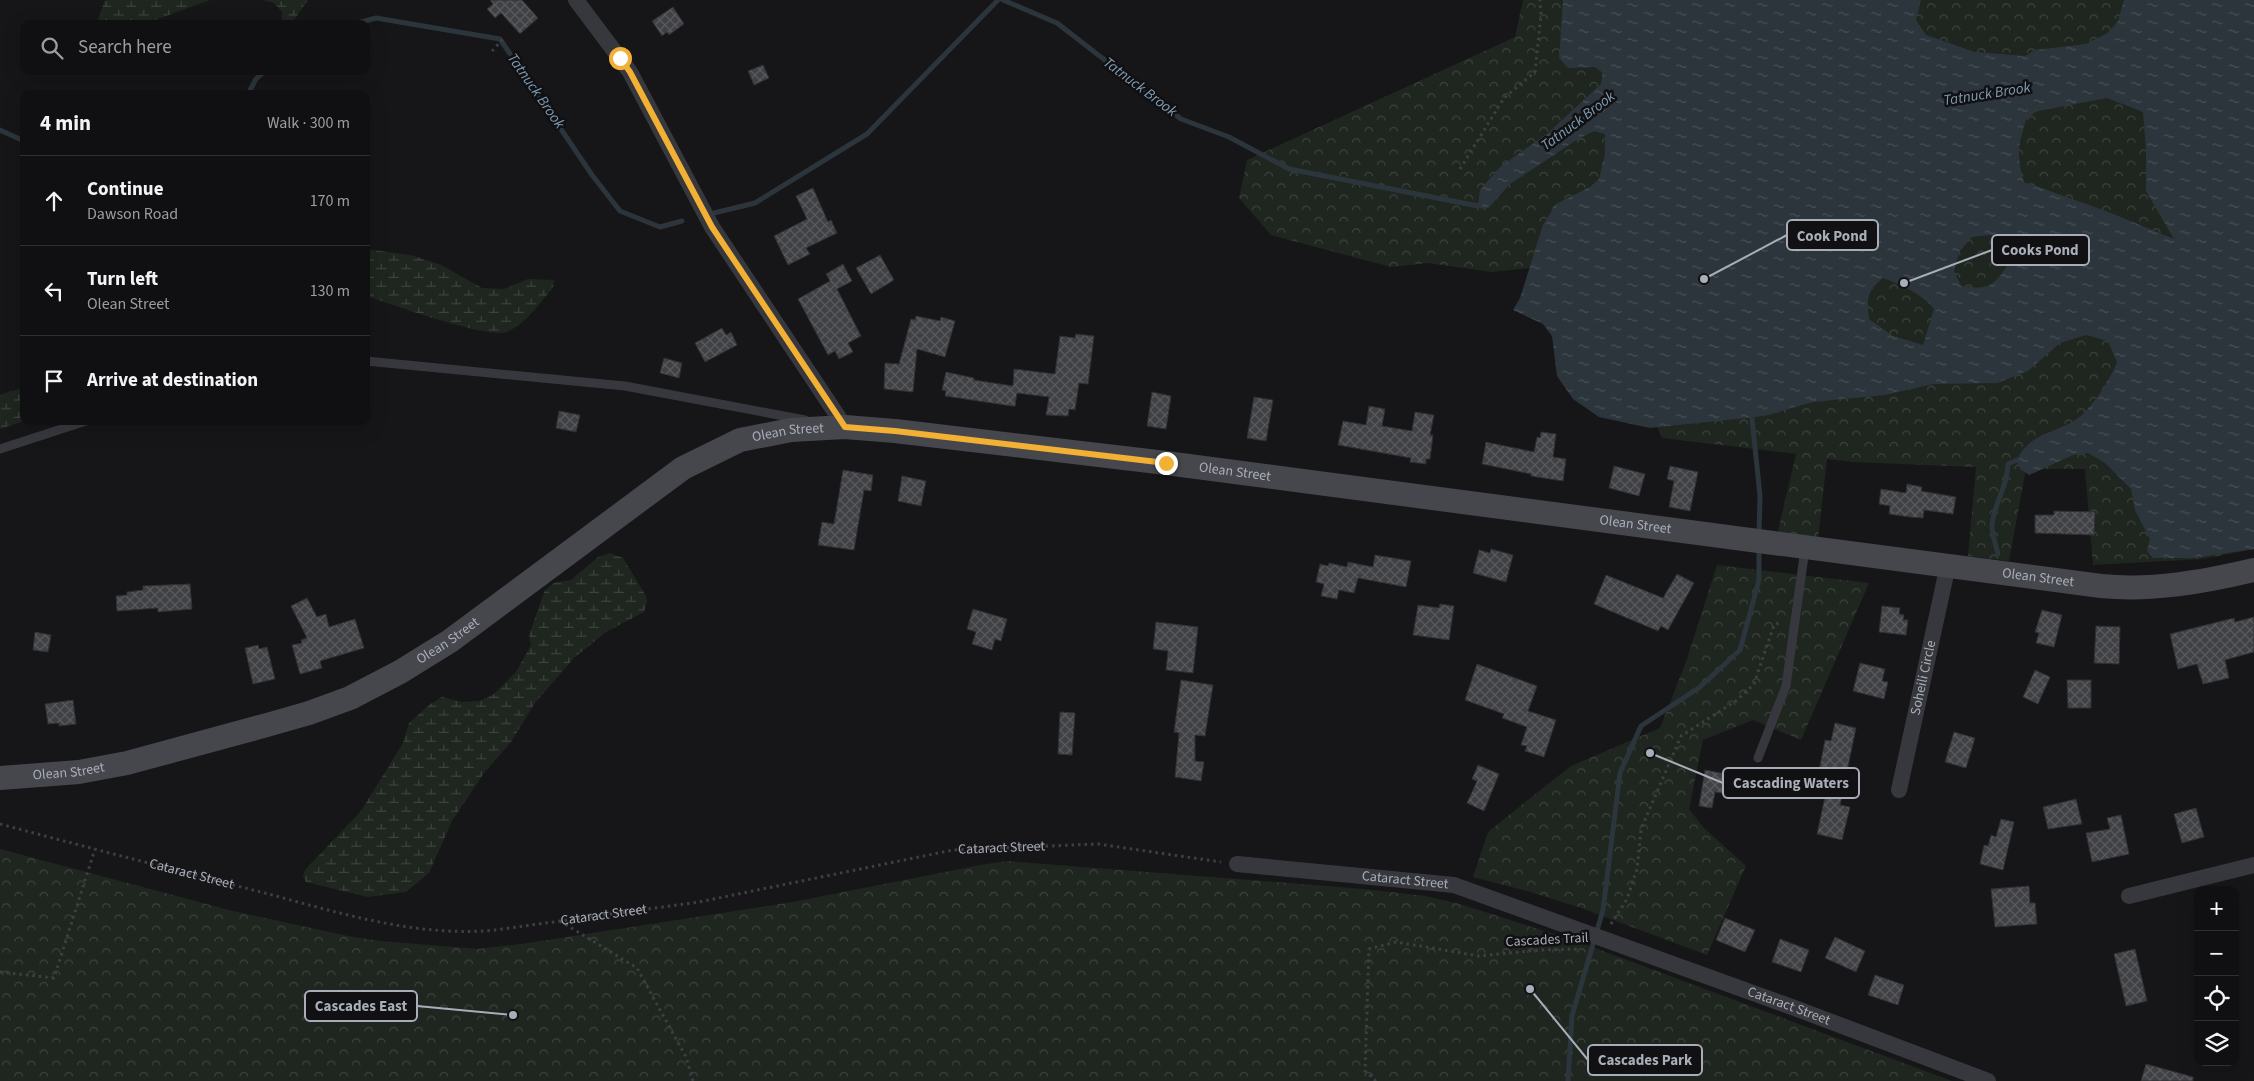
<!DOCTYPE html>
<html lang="en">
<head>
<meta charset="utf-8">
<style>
  :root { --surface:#101012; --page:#1e1e20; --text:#f1f3f6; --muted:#9c9d9f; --line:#303032 }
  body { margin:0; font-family:"Source Sans 3",sans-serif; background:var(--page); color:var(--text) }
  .controls { position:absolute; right:15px; bottom:15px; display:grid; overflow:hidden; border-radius:10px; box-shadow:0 5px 20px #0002 }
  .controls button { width:45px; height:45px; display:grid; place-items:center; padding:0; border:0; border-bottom:1px solid var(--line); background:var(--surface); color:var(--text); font:25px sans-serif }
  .stop { position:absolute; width:15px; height:15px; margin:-11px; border:4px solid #f2b134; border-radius:50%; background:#fff }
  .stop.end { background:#f2b134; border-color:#fff; box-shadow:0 1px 5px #0008 }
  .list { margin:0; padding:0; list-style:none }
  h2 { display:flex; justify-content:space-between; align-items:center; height:65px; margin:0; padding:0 20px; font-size:21px }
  h2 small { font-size:16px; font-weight:400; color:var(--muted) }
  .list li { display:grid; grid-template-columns:32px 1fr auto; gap:15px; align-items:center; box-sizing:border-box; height:90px; padding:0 20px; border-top:1px solid var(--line) }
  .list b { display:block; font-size:19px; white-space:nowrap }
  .list p { margin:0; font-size:16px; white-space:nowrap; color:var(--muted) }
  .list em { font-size:16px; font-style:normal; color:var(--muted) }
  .icon { flex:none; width:28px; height:28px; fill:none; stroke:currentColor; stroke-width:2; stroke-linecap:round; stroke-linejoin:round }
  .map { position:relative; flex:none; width:2254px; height:1081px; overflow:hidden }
  .search { position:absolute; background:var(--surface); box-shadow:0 5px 20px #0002; left:20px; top:20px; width:350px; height:55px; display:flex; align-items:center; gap:12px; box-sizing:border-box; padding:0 18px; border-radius:10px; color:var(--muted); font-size:19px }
  .panel { position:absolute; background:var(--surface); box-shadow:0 5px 20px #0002; left:20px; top:90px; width:350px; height:335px; border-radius:10px }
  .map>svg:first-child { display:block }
  .wetland { fill:url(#wetland-marsh) }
  .park { fill:url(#park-crowns) }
  .water { fill:url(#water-ripples); fill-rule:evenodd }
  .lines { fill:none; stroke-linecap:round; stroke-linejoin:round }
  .stream { stroke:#2c353c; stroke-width:5 }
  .building { fill:url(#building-cross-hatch); stroke:#303034 }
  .path { stroke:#3d3f44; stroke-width:3; stroke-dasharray:2.5 4; stroke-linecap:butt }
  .lane { stroke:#37383d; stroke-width:9 }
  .street { stroke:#37383d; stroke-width:16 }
  .secondary { stroke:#45474d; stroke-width:24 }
  .route { stroke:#f2b134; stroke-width:6 }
  .labels { text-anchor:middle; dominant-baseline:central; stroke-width:5; stroke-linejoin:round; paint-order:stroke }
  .street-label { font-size:14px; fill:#a8adb8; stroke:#111113 }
  .water-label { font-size:15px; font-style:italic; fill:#7f9bb3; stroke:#111113 }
  .leader { fill:none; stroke:#a8adb8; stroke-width:2 }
  .callout-dot { fill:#a8adb8; stroke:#111113; stroke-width:2 }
  .callout { fill:#111113; stroke:#a8adb8; stroke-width:2 }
  .callout-label { font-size:15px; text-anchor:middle; font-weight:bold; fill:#a8adb8 }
</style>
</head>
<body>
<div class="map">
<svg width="2254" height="1081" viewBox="0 0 2254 1081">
  <defs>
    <pattern id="wetland-marsh" width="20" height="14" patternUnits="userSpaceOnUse" patternTransform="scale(1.25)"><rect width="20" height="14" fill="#1e261f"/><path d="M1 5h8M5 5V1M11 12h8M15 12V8" fill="none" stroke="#3c433d"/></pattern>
    <pattern id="park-crowns" width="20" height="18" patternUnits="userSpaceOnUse" patternTransform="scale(1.25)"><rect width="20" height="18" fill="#1e261f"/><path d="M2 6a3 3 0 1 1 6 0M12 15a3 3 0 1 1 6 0" fill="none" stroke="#3c433d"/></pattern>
    <pattern id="water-ripples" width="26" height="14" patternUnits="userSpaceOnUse" patternTransform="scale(1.25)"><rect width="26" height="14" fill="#2c353c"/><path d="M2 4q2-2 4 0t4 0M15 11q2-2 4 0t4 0" fill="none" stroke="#485056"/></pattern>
    <pattern id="building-cross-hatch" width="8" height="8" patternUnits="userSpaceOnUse" patternTransform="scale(1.25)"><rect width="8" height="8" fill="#404145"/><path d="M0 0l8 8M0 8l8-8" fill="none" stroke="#595a5e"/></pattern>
  </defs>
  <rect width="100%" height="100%" fill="#161618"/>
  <!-- wetland -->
  <path class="wetland" d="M105 0H210L144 24H101L98 19Z
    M262 0H308L291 24H282V12L274 3Z
    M366 249 411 255 441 265 482 288 504 289 528 279 554 280 553 288C540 302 526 325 506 332 488 339 391 304 366 296Z
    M24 387V421L0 429V395Z
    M610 553 623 558 646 596 647 602 644 612 606 632 574 658 535 703 511 742 484 773 452 821 429 873 406 892 368 897 306 882 303 876 305 870 361 811 403 743 409 723 429 705 442 697 462 702 479 701 494 694 516 672 531 645 529 635 545 590 554 583 571 580 598 557Z"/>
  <!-- park -->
  <path class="park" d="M1523 0H2254V549L2203 559 2093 565 2085 469H2026L2009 561 1968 556 1976 467 1852 462 1827 459 1818 539 1777 535 1796 454 1662 438 1625 346 1540 267 1492 272 1428 263 1391 267 1271 235 1239 198 1247 160 1515 37Z
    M1717 565 1869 583 1801 740 1753 720 1703 740 1689 809 1704 828 1746 866 1707 955 1581 908 1527 891 1473 877 1488 832 1514 811 1571 766 1660 728 1686 662Z
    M0 849 229 910 348 936 380 941 478 949 528 943 793 902 980 865 1008 861 1364 889 1425 896 1460 904 1579 942 1952 1081H0Z"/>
  <!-- water -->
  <path class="water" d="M1563 0H1921L1916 20 1926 35 1975 52 2025 56 2035 50 2086 44 2108 33 2118 21 2124 0H2254V549L2194 558H2153L2147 551 2150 539 2135 510 2131 489 2105 463 2088 453 2073 455 2029 475 2020 469 2017 460C2029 433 2054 434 2077 419 2093 407 2110 380 2117 362L2108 341 2086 335 2060 343 2028 371 1997 383 1933 384 1885 395 1813 402 1764 416 1650 428 1599 417 1573 399 1557 376 1552 336 1543 324 1513 310 1520 298 1543 225 1556 204 1590 187 1599 179 1605 154V134L1594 131 1575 141 1510 184 1489 207 1482 209 1478 206 1480 190 1500 167 1548 133 1601 84 1603 73 1595 67 1568 68 1559 58ZM2107 98 2143 112 2146 150V191L2174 239 2106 211 2024 182C2016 155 2018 144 2027 117L2038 111ZM1991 235 2006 244 2009 263C1993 287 1989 290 1961 286L1954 271 1959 252 1972 237ZM1883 278C1902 285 1921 293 1934 309L1923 345 1893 336 1869 319C1867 298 1866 292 1883 278Z"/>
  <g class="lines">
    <!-- stream -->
    <path class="stream" d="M1003 0 1057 23 1181 119 1229 137 1289 169 1478 206 1481 203
      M354 24 376 18 500 39 592 175 620 211 660 227 682 221
      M248 94 256 79 265 71
      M0 130 24 141
      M714 213 755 203 867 134 998 0
      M1752 418 1760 496 1759 535
      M1998 554C1996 546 1992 535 1992 526 1993 505 2008 486 2008 464L2017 460
      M1568 1081 1572 1016 1603 910 1620 773 1641 726 1700 687 1740 650 1759 580V548"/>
  </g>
  <!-- building -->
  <path class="building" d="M490 0H522L538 18 520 34 501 13 495 18 487 9 493 4Z
    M673 7 684 24 669 35 667 32 662 36 652 21Z
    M763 65 769 78 754 85 748 71Z
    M813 188 828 222 831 220 837 233 806 248 810 254 788 265 774 236 807 219 796 196Z
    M880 255 894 280 871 294 856 268Z
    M843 264 852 281 837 289 861 336 848 343 853 352 839 359 835 351 828 355 798 299 830 281 826 274Z
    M916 316 940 321 941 317 955 321 945 357 917 349 913 392 884 389 885 363 899 364 911 319 915 320Z
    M722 328 726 335 731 332 737 345 705 362 695 343Z
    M1076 334 1094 336 1088 384 1079 383 1075 410 1069 409 1068 416 1046 415 1049 397 1017 393 1015 406H1012L945 396 946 391 942 390 946 372 974 378V380L1013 386 1014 369 1055 374 1060 336 1075 338Z
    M664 358 682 363 679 378 660 373Z
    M1152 392 1171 396 1166 429 1147 426Z
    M1254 397 1273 400 1266 441 1247 438Z
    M1369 406 1385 409 1382 426 1412 431 1415 412 1434 415 1430 435H1433L1430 459H1426V464L1410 462 1411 458 1338 445 1343 421 1366 425Z
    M559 411 580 415 576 432 556 428Z
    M1541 432 1556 434 1553 457 1566 459 1563 481 1531 476V474L1482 464 1486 442 1534 452 1537 437 1540 438Z
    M1614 466 1645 474 1639 496 1609 488Z
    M1670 466 1698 472 1690 511 1669 507 1674 481 1667 479Z
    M843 470 873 475 871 491 864 490 854 550 818 545 822 522 834 524Z
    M902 476 926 481 921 506 898 501Z
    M1907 484 1922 487 1921 491 1956 497 1953 514 1924 510 1923 518 1910 517 1889 514 1890 506 1879 504 1881 489 1906 493Z
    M2054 511 2095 512 2094 535 2035 533V515H2054Z
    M1491 549 1513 555 1506 582 1473 573 1479 550 1490 553Z
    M1375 555 1411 561 1406 587 1358 578 1354 593 1339 590 1337 599 1321 596 1324 584 1316 582 1320 564 1328 566 1329 563 1347 567 1348 562 1373 567Z
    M1677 574 1694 583 1668 630 1661 626 1658 631 1594 604 1606 575 1663 598Z
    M190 584 192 609 158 612V608L117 611 116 596 127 595V592L143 590V586Z
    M307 598 317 617 326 614 329 627 355 619 364 648 320 661 322 668 300 674 292 645 302 643 301 640 307 638 291 606Z
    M1440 604 1454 606 1449 640 1413 635 1418 605 1439 608Z
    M1882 606 1900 608 1899 614 1904 615 1903 620H1908L1906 635 1879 632Z
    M973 609 1007 619 1001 641 995 639 992 650 972 644 976 632 967 629Z
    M2042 610 2062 615 2054 647 2036 643 2039 633 2035 632Z
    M2254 617V652L2225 660 2229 678 2203 684 2197 664 2178 669 2170 634 2234 618 2235 622Z
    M1156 622 1198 627 1193 673 1166 670 1168 651 1153 649Z
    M2096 626 2120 627 2119 664 2094 663Z
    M35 632 51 635 48 652 33 650Z
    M258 645 259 649 267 647 275 679 253 684 245 648Z
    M1860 663 1885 669 1882 681 1888 682 1884 699 1853 691Z
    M1477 664 1537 686 1528 711 1556 720 1544 757 1525 751 1527 746 1521 745 1527 727 1502 718 1504 714 1465 700Z
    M2035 670 2050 677 2038 704 2023 697Z
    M1181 680 1213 685 1205 736 1195 735V761L1204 762 1201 781 1175 777 1179 733 1174 732Z
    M2067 680H2091V708H2068Z
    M73 700 76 724 59 726V723L48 724 45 704Z
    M1060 712 1075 713 1072 755 1058 754Z
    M1835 723 1856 728 1840 805 1850 807 1842 840 1817 834 1829 778 1818 776 1825 740 1831 741Z
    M1954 732 1975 738 1966 768 1945 762Z
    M1478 765 1499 774 1484 811 1467 803 1477 781 1472 779Z
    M1705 770 1737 776 1734 795 1715 792 1712 808 1699 806Z
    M2076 799 2082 824 2048 829 2043 807Z
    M2196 808 2204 837 2182 843 2174 814Z
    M2121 815 2129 854 2092 862 2086 833 2110 829 2107 818Z
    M2001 819 2014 822 2003 870 1980 864 1984 845 1988 846 1991 835 1996 837Z
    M2029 886 2030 903H2035L2037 924 1995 927 1991 889Z
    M1725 918 1755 930 1745 952 1716 940Z
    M1835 937 1865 951 1856 972 1825 958Z
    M1780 939 1809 950 1801 972 1772 962Z
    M2135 949 2147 1001 2126 1006 2114 954Z
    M1875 975 1904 985 1898 1005 1868 995Z
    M2146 1064 2193 1077V1081H2141Z"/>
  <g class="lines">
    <!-- path -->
    <g class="path">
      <path d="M492 51 503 39"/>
      <path d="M1460 169 1504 98 1535 72 1541 15 1540 0"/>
      <path id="s1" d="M0 824C86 847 171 869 257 891 334 911 414 938 495 930L699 902 953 850 1098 844 1221 862"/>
      <path d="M560 921 637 968 686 1057 693 1081"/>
      <path d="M1611 924 1627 899 1637 869 1641 829 1681 736 1736 701 1754 684 1774 625 1782 622"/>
      <path d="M0 972 54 978 95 849"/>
      <path d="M1376 1081 1365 1071 1369 949 1396 942 1479 956 1540 950 1581 949"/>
    </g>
    <!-- lane -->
    <path class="lane" d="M366 361 625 386 805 420
      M0 449 86 421
      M1758 758 1786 686 1805 549"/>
    <!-- street -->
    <g class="street">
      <path d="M576 0 630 72 712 227 845 427"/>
      <path id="s2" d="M1899 790 1948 565"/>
      <path id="s3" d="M1237 864 1454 885 1800 1010 1988 1081"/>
      <path d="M2129 896 2254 865"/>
    </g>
    <!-- secondary -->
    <path class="secondary" id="s4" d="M0 778 79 772 127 763 267 725 309 713 350 698 400 672 450 641 683 468 740 440 791 430 845 427 895 431 1166 463 2101 586C2153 591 2203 582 2254 570"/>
  </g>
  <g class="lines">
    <!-- route -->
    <path class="route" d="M620 58 630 72 712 227 845 427 895 431 1166 463"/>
  </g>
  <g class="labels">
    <!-- street labels -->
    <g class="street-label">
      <text stroke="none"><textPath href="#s4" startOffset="878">Olean Street</textPath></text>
      <text stroke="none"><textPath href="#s4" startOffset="1328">Olean Street</textPath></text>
      <text stroke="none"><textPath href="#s4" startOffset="1732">Olean Street</textPath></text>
      <text stroke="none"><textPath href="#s4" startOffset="2138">Olean Street</textPath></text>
      <text stroke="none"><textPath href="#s4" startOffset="474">Olean Street</textPath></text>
      <text stroke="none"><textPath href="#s2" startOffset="115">Soheili Circle</textPath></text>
      <text stroke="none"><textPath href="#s4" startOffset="69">Olean Street</textPath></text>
      <text stroke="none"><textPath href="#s1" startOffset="1022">Cataract Street</textPath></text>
      <text stroke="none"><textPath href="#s1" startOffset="198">Cataract Street</textPath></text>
      <text stroke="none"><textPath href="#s3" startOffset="169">Cataract Street</textPath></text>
      <text stroke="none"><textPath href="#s1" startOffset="618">Cataract Street</textPath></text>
      <text transform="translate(1547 940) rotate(-3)">Cascades Trail</text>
      <text stroke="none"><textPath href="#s3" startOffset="574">Cataract Street</textPath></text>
    </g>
    <!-- water labels -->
    <g class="water-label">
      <text transform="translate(1140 87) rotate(37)">Tatnuck Brook</text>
      <text transform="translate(536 91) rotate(55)">Tatnuck Brook</text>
      <text transform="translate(1987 94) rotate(-9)">Tatnuck Brook</text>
      <text transform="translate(1578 121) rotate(-37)">Tatnuck Brook</text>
    </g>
  </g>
  <!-- callouts -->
  <path class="leader" d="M1704 279L1787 235M1904 283L1992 250M1650 753L1723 783M513 1015L417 1006M1530 989L1588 1060"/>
  <g class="callout-dot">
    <circle cx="1704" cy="279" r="5"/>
    <circle cx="1904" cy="283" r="5"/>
    <circle cx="1650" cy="753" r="5"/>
    <circle cx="513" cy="1015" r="5"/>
    <circle cx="1530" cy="989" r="5"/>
  </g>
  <g class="callout">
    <rect x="1787" y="220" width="91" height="30" rx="5"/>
    <rect x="1992" y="235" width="97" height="30" rx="5"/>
    <rect x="1723" y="768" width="136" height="30" rx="5"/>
    <rect x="305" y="991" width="112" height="30" rx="5"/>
    <rect x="1588" y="1045" width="114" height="30" rx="5"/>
  </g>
  <g class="callout-label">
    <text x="1832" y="241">Cook Pond</text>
    <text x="2040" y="255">Cooks Pond</text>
    <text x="1791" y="788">Cascading Waters</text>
    <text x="361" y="1011">Cascades East</text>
    <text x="1645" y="1065">Cascades Park</text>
  </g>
</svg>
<div class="controls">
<button>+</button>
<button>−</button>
<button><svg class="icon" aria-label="locate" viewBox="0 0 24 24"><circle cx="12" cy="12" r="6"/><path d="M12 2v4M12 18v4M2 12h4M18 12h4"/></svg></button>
<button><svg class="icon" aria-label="layers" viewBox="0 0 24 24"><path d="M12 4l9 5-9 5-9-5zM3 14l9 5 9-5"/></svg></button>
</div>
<div class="stop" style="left:620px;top:58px"></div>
<div class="stop end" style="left:1166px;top:463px"></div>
<div class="search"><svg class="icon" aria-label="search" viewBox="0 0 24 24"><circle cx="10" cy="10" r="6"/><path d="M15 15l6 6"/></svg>Search here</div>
<section class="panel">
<h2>4 min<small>Walk · 300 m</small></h2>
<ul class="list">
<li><svg class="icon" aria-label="ahead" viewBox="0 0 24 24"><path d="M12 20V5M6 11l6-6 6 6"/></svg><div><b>Continue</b><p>Dawson Road</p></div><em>170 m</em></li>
<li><svg class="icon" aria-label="left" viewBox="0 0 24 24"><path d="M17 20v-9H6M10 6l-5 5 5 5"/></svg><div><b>Turn left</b><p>Olean Street</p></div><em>130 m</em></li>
<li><svg class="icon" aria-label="arrive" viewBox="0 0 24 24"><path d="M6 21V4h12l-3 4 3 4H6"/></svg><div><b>Arrive at destination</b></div></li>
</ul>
</section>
</div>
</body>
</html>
